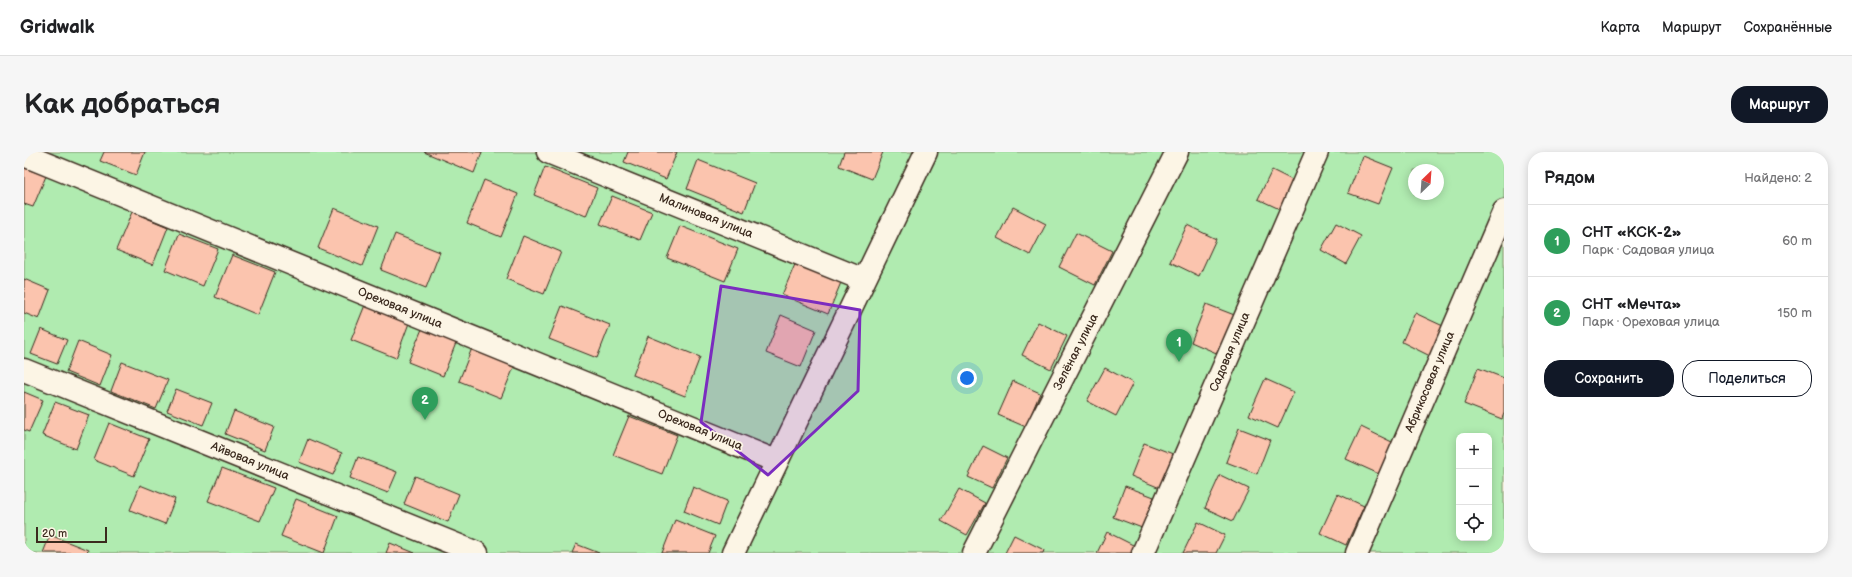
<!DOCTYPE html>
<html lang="ru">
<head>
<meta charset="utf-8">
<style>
  :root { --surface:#fff; --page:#f6f6f6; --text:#202124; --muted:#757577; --line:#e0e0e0; --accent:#111827 }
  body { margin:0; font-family:"Balsamiq Sans",sans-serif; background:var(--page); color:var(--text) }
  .controls { position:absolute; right:12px; bottom:12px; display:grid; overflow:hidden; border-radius:8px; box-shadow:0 2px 10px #0003 }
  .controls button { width:36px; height:36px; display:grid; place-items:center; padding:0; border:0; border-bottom:1px solid var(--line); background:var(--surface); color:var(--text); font:20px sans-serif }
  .compass { position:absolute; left:1384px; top:12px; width:36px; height:36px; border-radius:50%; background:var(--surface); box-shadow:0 2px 10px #0003; rotate:25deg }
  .scale { position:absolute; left:12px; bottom:10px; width:71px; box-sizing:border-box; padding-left:4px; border:2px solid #3b2a1e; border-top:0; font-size:11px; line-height:14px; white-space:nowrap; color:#3b2a1e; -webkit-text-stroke:3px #fcf5e5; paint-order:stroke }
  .you { position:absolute; left:943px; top:226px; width:14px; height:14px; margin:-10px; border:3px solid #fff; border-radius:50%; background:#1a73e8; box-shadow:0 0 0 6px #1a73e833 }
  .badge { display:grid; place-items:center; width:26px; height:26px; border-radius:50%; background:var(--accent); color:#fff; font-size:13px; font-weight:700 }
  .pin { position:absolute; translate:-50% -33px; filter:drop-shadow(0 1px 2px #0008) }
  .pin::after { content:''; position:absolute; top:21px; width:14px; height:12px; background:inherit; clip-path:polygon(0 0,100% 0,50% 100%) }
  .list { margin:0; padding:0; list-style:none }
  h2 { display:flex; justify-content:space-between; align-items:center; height:52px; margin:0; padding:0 16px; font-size:17px }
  h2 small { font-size:13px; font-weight:400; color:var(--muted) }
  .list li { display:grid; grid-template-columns:26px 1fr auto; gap:12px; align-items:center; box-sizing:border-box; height:72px; padding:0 16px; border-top:1px solid var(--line) }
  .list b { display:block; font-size:15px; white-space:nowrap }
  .list p { margin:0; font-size:13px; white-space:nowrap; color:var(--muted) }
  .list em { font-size:13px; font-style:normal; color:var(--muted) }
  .actions { display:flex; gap:8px; padding:12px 16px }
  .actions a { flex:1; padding:9px 0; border:1px solid var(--accent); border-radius:16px; text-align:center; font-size:14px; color:var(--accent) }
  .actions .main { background:var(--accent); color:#fff }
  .icon { flex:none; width:22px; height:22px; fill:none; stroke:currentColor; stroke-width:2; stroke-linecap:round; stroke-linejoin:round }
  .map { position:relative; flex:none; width:1480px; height:401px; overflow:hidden; border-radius:16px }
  header { display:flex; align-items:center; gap:24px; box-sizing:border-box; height:56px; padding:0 20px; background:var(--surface); border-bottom:1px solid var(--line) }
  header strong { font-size:19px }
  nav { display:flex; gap:22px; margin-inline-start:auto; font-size:14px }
  .intro { display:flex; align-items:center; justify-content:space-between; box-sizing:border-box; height:96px; padding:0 24px }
  h1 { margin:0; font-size:28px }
  .button { padding:10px 18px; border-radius:16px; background:var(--accent); color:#fff; font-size:14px; font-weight:700 }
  main { display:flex; gap:24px; padding:0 24px }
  aside { flex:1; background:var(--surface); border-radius:16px; box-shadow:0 2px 10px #0003 }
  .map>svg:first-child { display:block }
  .green { fill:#b0ebb0; stroke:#768a67; fill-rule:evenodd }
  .building { fill:#fbc4ae; stroke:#3b2a1e }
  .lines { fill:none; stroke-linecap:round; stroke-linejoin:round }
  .minor-casing { stroke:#3b2a1e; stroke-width:25 }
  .minor { stroke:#fcf5e5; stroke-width:22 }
  .marked { fill:#7b2cbf; fill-opacity:0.2; stroke:#7b2cbf; stroke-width:3; stroke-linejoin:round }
  .labels { text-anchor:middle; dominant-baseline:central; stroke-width:3.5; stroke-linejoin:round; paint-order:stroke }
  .street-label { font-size:12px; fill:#3b2a1e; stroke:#fcf5e5 }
</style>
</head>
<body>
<header>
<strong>Gridwalk</strong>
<nav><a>Карта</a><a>Маршрут</a><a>Сохранённые</a></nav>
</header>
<div class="intro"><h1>Как добраться</h1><a class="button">Маршрут</a></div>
<main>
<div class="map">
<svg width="1480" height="401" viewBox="0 0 1480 401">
  <rect width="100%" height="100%" fill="#fcf5e5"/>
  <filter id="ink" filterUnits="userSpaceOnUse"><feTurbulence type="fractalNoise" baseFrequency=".025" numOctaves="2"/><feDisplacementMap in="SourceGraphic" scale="8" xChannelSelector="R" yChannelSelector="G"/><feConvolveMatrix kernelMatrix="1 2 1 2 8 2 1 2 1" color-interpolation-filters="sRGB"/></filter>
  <g filter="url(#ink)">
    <!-- green -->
    <path class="green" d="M0 0H1480V401H0ZM1390 18H1414V42H1390ZM1435 284H1465V386H1435Z"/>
    <!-- building -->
    <path class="building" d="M80 0H121L112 23 76 9Z
      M400 0H458L450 21Z
      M604 0H653L642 27 600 10Z
      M820 0H859L848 27 815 14Z
      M1339 4 1369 16 1354 52 1324 41Z
      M674 8 731 31 720 60 663 37Z
      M521 15 573 36 562 64 510 43Z
      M0 16 22 24 9 55 0 52Z
      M1248 18 1278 33 1264 61 1234 47Z
      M460 28 494 42 477 85 443 71Z
      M588 44 628 60 616 88 576 72Z
      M989 55 1022 72 1006 103 973 86Z
      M310 56 354 74 338 114 294 96Z
      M108 60 144 75 129 113 92 98Z
      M1312 71 1337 84 1322 112 1297 98Z
      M1163 73 1192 87 1175 124 1146 110Z
      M656 74 714 97 701 129 643 106Z
      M1052 81 1088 99 1071 133 1035 115Z
      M155 82 194 97 179 134 141 118Z
      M371 82 416 100 402 136 357 118Z
      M499 84 537 100 520 142 482 127Z
      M208 103 251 120 234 163 191 145Z
      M772 110 818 128 804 162 758 143Z
      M0 127 26 138 15 167 0 161Z
      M1182 152 1213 164 1197 203 1167 190Z
      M341 153 385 171 372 206 327 188Z
      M538 154 586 173 573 206 525 187Z
      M1391 161 1419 174 1406 204 1378 190Z
      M757 163 792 178 777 215 742 201Z
      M1014 170 1043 184 1027 217 998 203Z
      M17 177 43 188 33 212 7 202Z
      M398 177 432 191 419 224 384 210Z
      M624 184 676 205 661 244 609 223Z
      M54 189 88 203 76 234 42 220Z
      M450 191 493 208 477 246 435 229Z
      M98 210 144 228 132 257 87 239Z
      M1081 216 1109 231 1092 264 1063 249Z
      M1454 216 1480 226V261L1478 267 1440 252Z
      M1241 227 1270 240 1254 276 1225 263Z
      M989 229 1016 241 1002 275 974 263Z
      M152 237 188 251 179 273 143 259Z
      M0 240 19 248 5 280 0 278Z
      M31 250 65 263 52 297 18 283Z
      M210 259 250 275 241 298 201 282Z
      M605 264 653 283 638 322 589 303Z
      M85 271 125 287 110 324 70 308Z
      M1337 275 1370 291 1355 322 1322 307Z
      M1215 276 1246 288 1233 322 1202 310Z
      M284 287 318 301 309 323 275 310Z
      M1120 291 1149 302 1136 336 1107 324Z
      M959 294 983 306 968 336 944 325Z
      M334 305 373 320 364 341 326 326Z
      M198 316 250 336 236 369 184 349Z
      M1196 323 1225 337 1209 369 1181 356Z
      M391 324 435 342 424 370 380 352Z
      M116 333 151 347 141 372 106 358Z
      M1101 334 1130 345 1118 376 1089 365Z
      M669 335 703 349 694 373 660 359Z
      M935 337 961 351 943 383 917 369Z
      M1314 342 1340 354 1322 393 1296 381Z
      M272 347 314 364 300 401 257 384Z
      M651 368 691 384 684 401H638Z
      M1174 370 1201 383 1192 401H1159Z
      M1083 380 1111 394 1108 401H1073Z
      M26 383 64 398 63 401H19Z
      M990 383 1020 398 1019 401H981Z
      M366 391 391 401H362Z
      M552 392 575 401H548Z"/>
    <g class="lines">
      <!-- minor casing -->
      <g class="minor-casing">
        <path id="minor" d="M524 0 840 128
          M0 3 752 309
          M0 218 453 401
          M709 401 902 0
          M950 401 1153 0
          M1119 401 1293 0
          M1333 401 1480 59"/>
      </g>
      <!-- minor -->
      <use href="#minor" class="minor"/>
    </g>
  </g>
  <!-- marked area -->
  <path class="marked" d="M697 134 836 158 834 239 744 323 677 270Z"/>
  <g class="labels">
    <!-- street labels -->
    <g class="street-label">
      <text transform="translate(682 64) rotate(22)">Малиновая улица</text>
      <text transform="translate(376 156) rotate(22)">Ореховая улица</text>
      <text transform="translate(1052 200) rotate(-63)">Зелёная улица</text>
      <text transform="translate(1206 200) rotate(-67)">Садовая улица</text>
      <text transform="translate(1406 230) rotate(-67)">Абрикосовая улица</text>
      <text transform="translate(676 278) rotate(22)">Ореховая улица</text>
      <text transform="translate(226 309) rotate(22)">Айвовая улица</text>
    </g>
  </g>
</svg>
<div class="controls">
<button>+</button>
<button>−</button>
<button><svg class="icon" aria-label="locate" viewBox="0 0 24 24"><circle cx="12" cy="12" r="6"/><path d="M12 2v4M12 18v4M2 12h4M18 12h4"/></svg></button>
</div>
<svg class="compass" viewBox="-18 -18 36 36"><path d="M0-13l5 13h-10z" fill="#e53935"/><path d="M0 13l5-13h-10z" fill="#757577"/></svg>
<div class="scale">20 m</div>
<div class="you"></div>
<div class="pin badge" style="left:1155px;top:210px;background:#2e9e5b">1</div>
<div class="pin badge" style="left:401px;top:268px;background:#2e9e5b">2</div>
</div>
<aside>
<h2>Рядом<small>Найдено: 2</small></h2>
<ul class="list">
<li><span class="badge" style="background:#2e9e5b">1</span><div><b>СНТ «КСК-2»</b><p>Парк · Садовая улица</p></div><em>60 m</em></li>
<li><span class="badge" style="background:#2e9e5b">2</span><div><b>СНТ «Мечта»</b><p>Парк · Ореховая улица</p></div><em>150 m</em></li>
</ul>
<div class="actions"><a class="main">Сохранить</a><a>Поделиться</a></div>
</aside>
</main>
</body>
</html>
